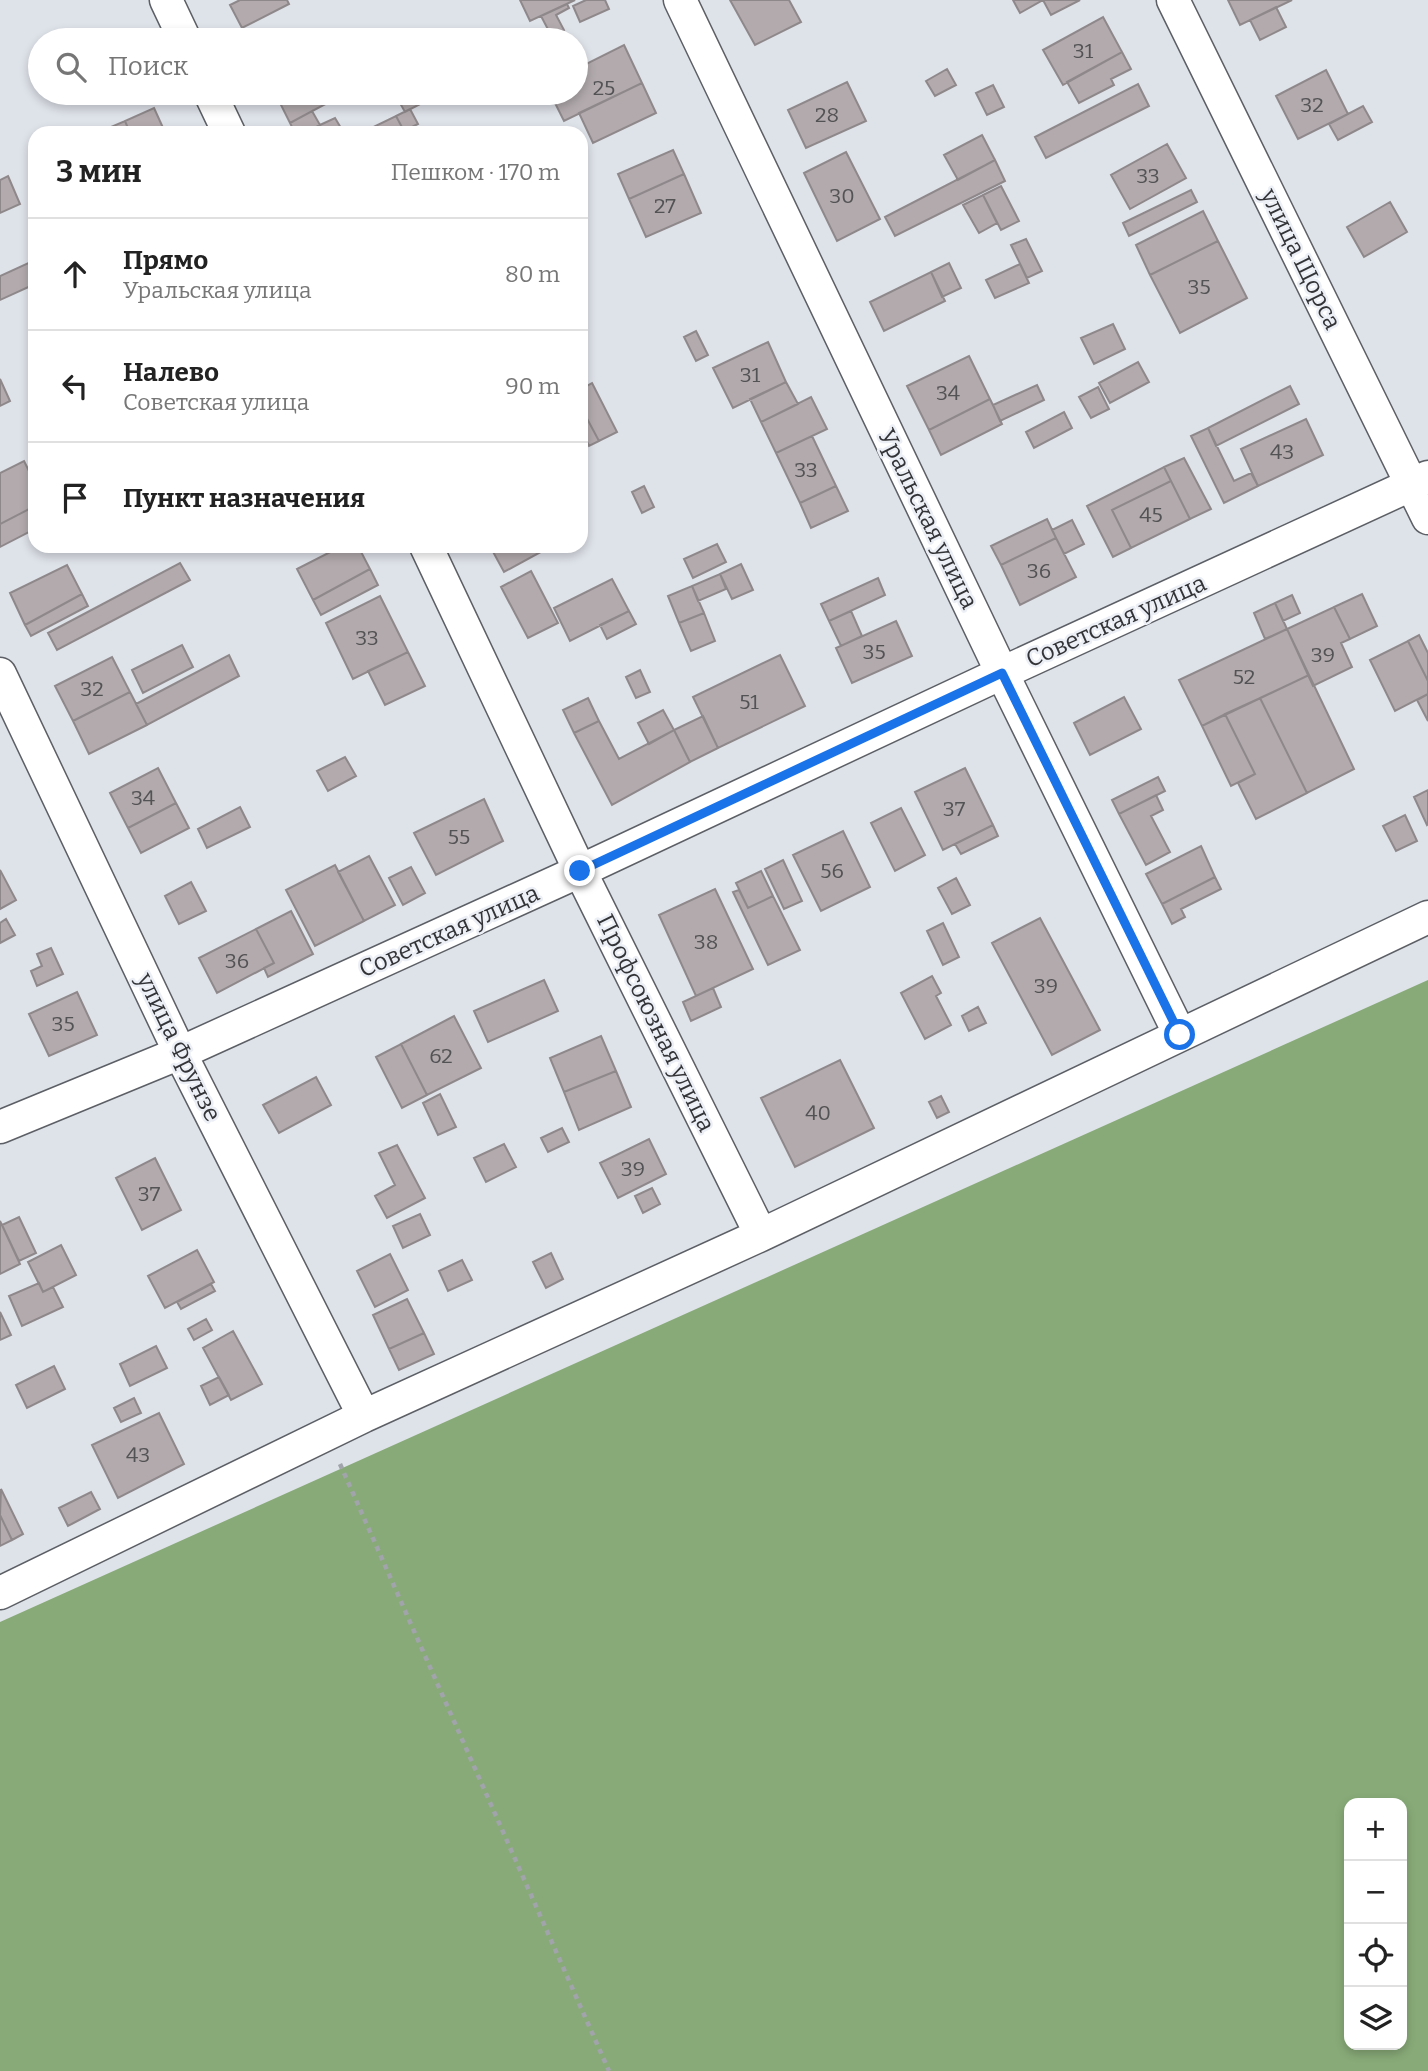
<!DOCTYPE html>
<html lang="ru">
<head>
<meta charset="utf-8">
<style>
  :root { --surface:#fff; --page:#f6f6f6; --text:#222; --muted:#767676; --line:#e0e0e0 }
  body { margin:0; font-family:Bitter,serif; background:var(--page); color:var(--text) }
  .controls { position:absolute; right:21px; bottom:21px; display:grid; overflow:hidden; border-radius:14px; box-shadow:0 4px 10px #0003 }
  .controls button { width:63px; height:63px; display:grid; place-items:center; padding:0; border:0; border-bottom:2px solid var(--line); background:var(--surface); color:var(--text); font:35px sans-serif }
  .stop { position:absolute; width:21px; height:21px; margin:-16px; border:5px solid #1a73e8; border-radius:50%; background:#fff }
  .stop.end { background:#1a73e8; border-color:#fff; box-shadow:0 2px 7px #0008 }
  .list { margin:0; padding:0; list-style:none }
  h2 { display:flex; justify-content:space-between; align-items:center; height:91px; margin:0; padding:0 28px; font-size:30px }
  h2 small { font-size:23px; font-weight:400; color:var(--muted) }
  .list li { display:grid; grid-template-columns:46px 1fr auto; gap:21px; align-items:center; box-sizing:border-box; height:112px; padding:0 28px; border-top:2px solid var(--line) }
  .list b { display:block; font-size:26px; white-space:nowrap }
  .list p { margin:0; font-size:23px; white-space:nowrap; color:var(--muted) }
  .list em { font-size:23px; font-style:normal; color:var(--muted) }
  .icon { flex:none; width:38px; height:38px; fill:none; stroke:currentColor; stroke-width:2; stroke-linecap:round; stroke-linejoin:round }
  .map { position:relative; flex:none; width:1428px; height:2071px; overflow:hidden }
  .search { position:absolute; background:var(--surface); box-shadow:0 4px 10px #0003; left:28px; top:28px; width:560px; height:77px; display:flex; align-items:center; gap:18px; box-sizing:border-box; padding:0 24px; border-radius:38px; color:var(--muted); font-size:26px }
  .panel { position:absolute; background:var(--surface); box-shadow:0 4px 10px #0003; left:28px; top:126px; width:560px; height:427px; border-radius:21px }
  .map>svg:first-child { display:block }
  .forest { fill:#88aa78; fill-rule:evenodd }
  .building { fill:#b2aaad; stroke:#8f888b; stroke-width:2 }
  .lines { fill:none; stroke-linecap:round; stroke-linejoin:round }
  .minor-casing { stroke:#5c5f65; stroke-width:35 }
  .path { stroke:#a1a4aa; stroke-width:4.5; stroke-dasharray:5 5; stroke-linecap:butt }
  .minor { stroke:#fff; stroke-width:32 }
  .route { stroke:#1a73e8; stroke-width:9 }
  .labels { text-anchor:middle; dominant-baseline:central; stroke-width:5; stroke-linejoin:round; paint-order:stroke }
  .number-label { font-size:21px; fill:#535254 }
  .street-label { font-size:24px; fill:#333437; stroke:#eceff6 }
</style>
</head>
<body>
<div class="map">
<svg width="1428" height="2071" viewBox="0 0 1428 2071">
  <rect width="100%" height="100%" fill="#dee2e9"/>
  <!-- forest -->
  <path class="forest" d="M1428 980V2071H0V1622ZM1349 1803H1402V2045H1349Z"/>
  <!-- building -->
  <path class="building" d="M240 0H287L289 4 242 28 230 5Z
    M520 0H575L530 21Z
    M586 0H605L609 9 580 22 573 6Z
    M730 0H789L801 22 755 45Z
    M1013 0H1043L1020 13Z
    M1043 0H1080L1051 15Z
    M1228 0H1292L1240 25Z
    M567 4 569 8 556 15 564 30 552 37 541 16Z
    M1276 7 1286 27 1260 40 1250 20Z
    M1103 17 1122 52 1063 85 1043 50Z
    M624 45 642 83 564 121 550 93H576V69Z
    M1122 52 1131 69 1111 79 1114 85 1079 103 1067 82Z
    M947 69 956 85 935 96 926 81Z
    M1326 70 1348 114 1298 139 1276 96Z
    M847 82 866 121 806 148 788 110Z
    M642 83 656 113 593 143 579 113Z
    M1138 84 1149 106 1046 158 1035 137Z
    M993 85 1004 107 987 115 976 93Z
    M280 93H329L333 100 290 123 276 95Z
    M402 93H419L424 102 405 112 396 96Z
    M1363 106 1372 122 1338 140 1329 124Z
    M154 108 164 130 156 133H130L125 121Z
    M410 109 418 124 404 131 396 116Z
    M312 111 320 125 305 133H295L290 123Z
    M396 116 405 133H364L363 132Z
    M335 118 344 133H305L320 125Z
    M125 121 130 133H97Z
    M982 135 995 160 958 180 944 155Z
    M1167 144 1186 178 1130 209 1111 175Z
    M673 150 684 174 629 199 618 174Z
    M846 152 880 219 837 241 804 173Z
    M995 160 1005 181 895 236 885 217Z
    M684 174 701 213 646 237 629 199Z
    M8 176 20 204 0 213V180Z
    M1001 186 1019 221 1001 230 983 195Z
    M1191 190 1197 202 1129 236 1123 223Z
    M983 195 997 223 979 233 963 205Z
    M1390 202 1407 232 1364 257 1347 227Z
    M1203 211 1218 241 1150 275 1136 245Z
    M1026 239 1042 271 1027 278 1011 245Z
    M1218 241 1247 298 1180 333 1150 275Z
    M35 260V284L0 300V276Z
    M949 263 961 288 942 297 931 272Z
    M1020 264 1029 283 995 298 986 280Z
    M931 272 945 301 884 331 870 302Z
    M1113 324 1125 349 1094 364 1081 338Z
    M696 331 708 355 696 361 684 337Z
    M768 342 786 382 733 408 713 368Z
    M969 356 990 399 929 430 907 386Z
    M1138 362 1149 382 1110 403 1099 383Z
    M0 379 10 401 0 406Z
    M786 382 798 404 761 422 750 399Z
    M592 383 617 432 599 441 583 411 581 412V389Z
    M1037 385 1044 400 1000 421 993 405Z
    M1290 386 1299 404 1216 446 1208 428Z
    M1098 387 1109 409 1091 418 1079 397Z
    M811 397 827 429 776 453 761 422Z
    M990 399 1002 424 941 455 929 430Z
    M583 411 599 441 589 446 585 437 581 439V412Z
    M1064 412 1072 428 1034 448 1026 432Z
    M1306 419 1323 455 1258 486 1241 449Z
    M1208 428 1234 481 1251 473 1258 486 1224 503 1191 436Z
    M812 436 836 486 800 503 776 453Z
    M1184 458 1211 509 1190 519 1164 467Z
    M24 461 35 483V506L0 524V473Z
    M1164 467 1171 481 1112 510 1131 548 1113 557 1087 506Z
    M1171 481 1190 519 1131 548 1112 510Z
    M644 486 654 507 642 513 632 492Z
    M836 486 848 511 811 528 800 503Z
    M35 506V529L0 547V524Z
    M1047 519 1056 538 1001 565 991 546Z
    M1072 520 1084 544 1064 554 1052 530Z
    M1056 538 1076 577 1020 605 1001 565Z
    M717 544 726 562 693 578 684 559Z
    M342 546H358L370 569 313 600 297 569Z
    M494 546H547L548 548 504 572 491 548Z
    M180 563 190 580 57 650 48 633Z
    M741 564 753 590 732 599 720 574Z
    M67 565 82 594 25 625 10 593Z
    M370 569 378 585 321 615 313 600Z
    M531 571 558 623 528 638 501 587Z
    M720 574 726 589 698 601 692 586Z
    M878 578 885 595 829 621 821 604Z
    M612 579 629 611 570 641 554 608Z
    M692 586 704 613 679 623 668 596Z
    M82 594 88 606 31 636 25 625Z
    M1362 594 1377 626 1350 639 1334 607Z
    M1292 595 1300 613 1283 621 1275 603Z
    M380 596 408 652 353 679 326 623Z
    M1275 603 1287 629 1265 639 1254 613Z
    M1334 607 1350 639 1341 643 1352 667 1313 686 1287 629Z
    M629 611 636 624 607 639 600 625Z
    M851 611 862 636 841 646 829 621Z
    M704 613 715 641 691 651 679 623Z
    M896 621 912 656 852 683 836 648Z
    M1287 629 1309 675 1202 726 1179 680Z
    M1419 635 1428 653V681L1408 641Z
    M1408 641 1428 681V694L1395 711 1370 660Z
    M182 645 193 667 143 693 132 670Z
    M408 652 425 686 385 705 368 671Z
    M229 655 239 676 147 725 136 704Z
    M780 655 805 706 718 748 693 697Z
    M112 657 130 692 73 721 55 686Z
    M640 670 650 692 636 698 626 677Z
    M1309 675 1354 769 1307 793 1260 698Z
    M130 692 147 725 89 754 73 721Z
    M1428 694V721L1417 700Z
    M1124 697 1141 729 1090 755 1074 723Z
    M588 698 599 721 574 733 563 710Z
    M1260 698 1307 793 1256 819 1238 783 1255 774 1225 714Z
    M663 710 674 730 649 744 638 723Z
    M1225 714 1255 774 1231 786 1202 726Z
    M703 716 718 748 690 762 674 730Z
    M599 721 619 759 674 730 690 762 612 805 574 733Z
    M345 757 356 776 328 791 317 771Z
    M158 768 176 803 128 828 110 793Z
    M965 768 993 825 943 850 915 792Z
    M1158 777 1165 791 1119 814 1112 800Z
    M1428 790V824L1427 825 1414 797Z
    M1156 795 1163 810 1151 816 1170 852 1146 865 1119 814Z
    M484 799 503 841 436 875 414 833Z
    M176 803 189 828 141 853 128 828Z
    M240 807 250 827 207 848 198 829Z
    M901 808 925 855 895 871 871 823Z
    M1405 815 1417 841 1396 851 1383 826Z
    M993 825 998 836 961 854 955 844Z
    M843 831 870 887 821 911 793 855Z
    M1201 846 1215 877 1162 904 1146 874Z
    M369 856 395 905 364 921 338 872Z
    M783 860 802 901 784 909 765 869Z
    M335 865 364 921 315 946 286 890Z
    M411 867 425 893 403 905 389 878Z
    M0 870 16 900 0 909Z
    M761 871 773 896 748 908 736 883Z
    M1215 877 1221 889 1181 909 1185 917 1172 924 1162 904Z
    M956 878 970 905 952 914 938 888Z
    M191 882 206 911 179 924 165 896Z
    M715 889 753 969 696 996 659 915Z
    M739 890 748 908 773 896 800 950 768 965 733 892Z
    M291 911 313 954 268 977 264 968 274 963 256 929Z
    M1040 918 1100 1030 1052 1055 992 943Z
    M6 919 15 935 0 943V923Z
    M943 923 959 957 943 965 927 931Z
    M256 929 274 963 217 993 199 958Z
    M51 948 63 974 37 986 31 971 42 966 37 954Z
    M932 976 941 993 936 996 951 1025 925 1039 901 993Z
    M544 980 558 1011 488 1042 474 1011Z
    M713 988 721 1007 691 1021 683 1002Z
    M77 992 97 1035 49 1056 29 1014Z
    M978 1007 986 1023 969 1031 962 1016Z
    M454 1016 481 1068 427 1095 401 1044Z
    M601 1036 616 1071 564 1092 550 1058Z
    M401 1044 427 1095 402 1108 376 1057Z
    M840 1060 874 1128 795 1167 761 1098Z
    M616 1071 631 1107 579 1130 564 1092Z
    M316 1077 331 1105 279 1133 263 1105Z
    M440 1094 456 1127 438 1135 423 1103Z
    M941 1096 949 1112 937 1118 929 1102Z
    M562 1128 569 1142 548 1152 541 1138Z
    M649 1139 666 1174 618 1198 600 1163Z
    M504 1144 516 1167 486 1182 474 1158Z
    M397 1145 425 1198 387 1218 375 1196 395 1185 379 1153Z
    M155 1158 181 1210 142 1230 116 1178Z
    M652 1188 660 1204 643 1213 635 1196Z
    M420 1214 430 1235 403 1248 393 1226Z
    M19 1217 36 1253 19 1261 2 1225Z
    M0 1221 20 1264 0 1274Z
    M61 1245 76 1275 43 1292 28 1262Z
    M197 1250 214 1282 165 1308 148 1276Z
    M551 1253 563 1279 546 1288 533 1262Z
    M390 1254 408 1290 375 1307 357 1271Z
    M462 1260 472 1280 448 1291 439 1271Z
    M39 1283 43 1292 53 1287 63 1307 22 1326 9 1296Z
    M211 1284 215 1291 181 1309 177 1302Z
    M407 1299 424 1333 389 1349 373 1315Z
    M0 1312 11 1335 0 1340Z
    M206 1319 212 1330 194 1340 188 1329Z
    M233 1331 262 1384 231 1400 203 1348Z
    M424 1333 434 1354 399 1370 389 1349Z
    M156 1346 167 1368 130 1386 120 1364Z
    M54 1366 65 1389 27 1408 16 1385Z
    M219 1377 229 1395 210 1405 201 1386Z
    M134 1398 141 1413 121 1422 114 1408Z
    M159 1413 184 1464 118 1498 92 1445Z
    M1 1489 23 1534 12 1540 0 1515Z
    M91 1492 100 1509 68 1526 59 1508Z
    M0 1515 12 1540 0 1546Z"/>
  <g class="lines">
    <!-- minor casing -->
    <g class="minor-casing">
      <path id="minor" d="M166 0 185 40
        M680 0 1002 673 1180 1035
        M1173 0 1428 518
        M210 93 229 133
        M426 546 580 871 761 1235
        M0 674 180 1053 364 1416
        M0 1127 180 1053 580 871 1002 673 1428 477
        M0 1593 364 1416 761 1235 1428 917"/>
    </g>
    <!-- path -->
    <path class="path" d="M340 1464 609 2071"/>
    <!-- minor -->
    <use href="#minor" class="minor"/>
  </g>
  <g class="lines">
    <!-- route -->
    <path class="route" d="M580 871 1002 673 1180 1035"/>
  </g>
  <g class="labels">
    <!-- number labels -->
    <g class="number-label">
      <text x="1083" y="51">31</text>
      <text x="604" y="88">25</text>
      <text x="1312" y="105">32</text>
      <text x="827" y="115">28</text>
      <text x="1148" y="176">33</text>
      <text x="842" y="196">30</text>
      <text x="665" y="206">27</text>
      <text x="1199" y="287">35</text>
      <text x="750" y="375">31</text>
      <text x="948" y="393">34</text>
      <text x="1282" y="452">43</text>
      <text x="806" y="470">33</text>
      <text x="1151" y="515">45</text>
      <text x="1039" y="571">36</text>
      <text x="367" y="638">33</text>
      <text x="874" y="652">35</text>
      <text x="1323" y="655">39</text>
      <text x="1244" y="677">52</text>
      <text x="92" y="689">32</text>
      <text x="749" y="702">51</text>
      <text x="143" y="798">34</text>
      <text x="954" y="809">37</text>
      <text x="459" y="837">55</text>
      <text x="832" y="871">56</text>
      <text x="706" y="942">38</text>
      <text x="237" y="961">36</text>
      <text x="1046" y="986">39</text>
      <text x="63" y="1024">35</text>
      <text x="441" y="1056">62</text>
      <text x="818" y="1113">40</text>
      <text x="633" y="1169">39</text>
      <text x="149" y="1194">37</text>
      <text x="138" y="1455">43</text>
    </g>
    <!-- street labels -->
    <g class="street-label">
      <text transform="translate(1301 259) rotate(64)">улица Щорса</text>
      <text transform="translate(928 519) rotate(64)">Уральская улица</text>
      <text transform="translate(1116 621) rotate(-24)">Советская улица</text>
      <text transform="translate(449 931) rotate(-24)">Советская улица</text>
      <text transform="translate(656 1023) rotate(64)">Профсоюзная улица</text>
      <text transform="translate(179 1047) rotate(64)">улица Фрунзе</text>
    </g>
  </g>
</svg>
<div class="controls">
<button>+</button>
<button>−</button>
<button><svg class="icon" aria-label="locate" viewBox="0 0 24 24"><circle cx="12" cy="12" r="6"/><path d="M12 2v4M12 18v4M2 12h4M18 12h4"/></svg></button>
<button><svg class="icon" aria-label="layers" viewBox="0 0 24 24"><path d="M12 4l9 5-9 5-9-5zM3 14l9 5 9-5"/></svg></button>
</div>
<div class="stop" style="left:1180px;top:1035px"></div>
<div class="stop end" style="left:580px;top:871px"></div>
<div class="search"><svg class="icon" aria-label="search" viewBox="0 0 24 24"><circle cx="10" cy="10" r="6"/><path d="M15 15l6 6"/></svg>Поиск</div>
<section class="panel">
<h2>3 мин<small>Пешком · 170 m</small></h2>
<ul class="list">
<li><svg class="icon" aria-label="ahead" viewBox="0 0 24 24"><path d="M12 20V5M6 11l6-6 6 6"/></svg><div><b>Прямо</b><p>Уральская улица</p></div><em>80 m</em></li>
<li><svg class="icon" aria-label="left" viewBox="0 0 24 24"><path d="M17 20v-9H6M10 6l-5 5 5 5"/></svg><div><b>Налево</b><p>Советская улица</p></div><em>90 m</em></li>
<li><svg class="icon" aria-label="arrive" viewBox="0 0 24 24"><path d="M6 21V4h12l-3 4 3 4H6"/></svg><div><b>Пункт назначения</b></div></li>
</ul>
</section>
</div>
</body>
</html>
